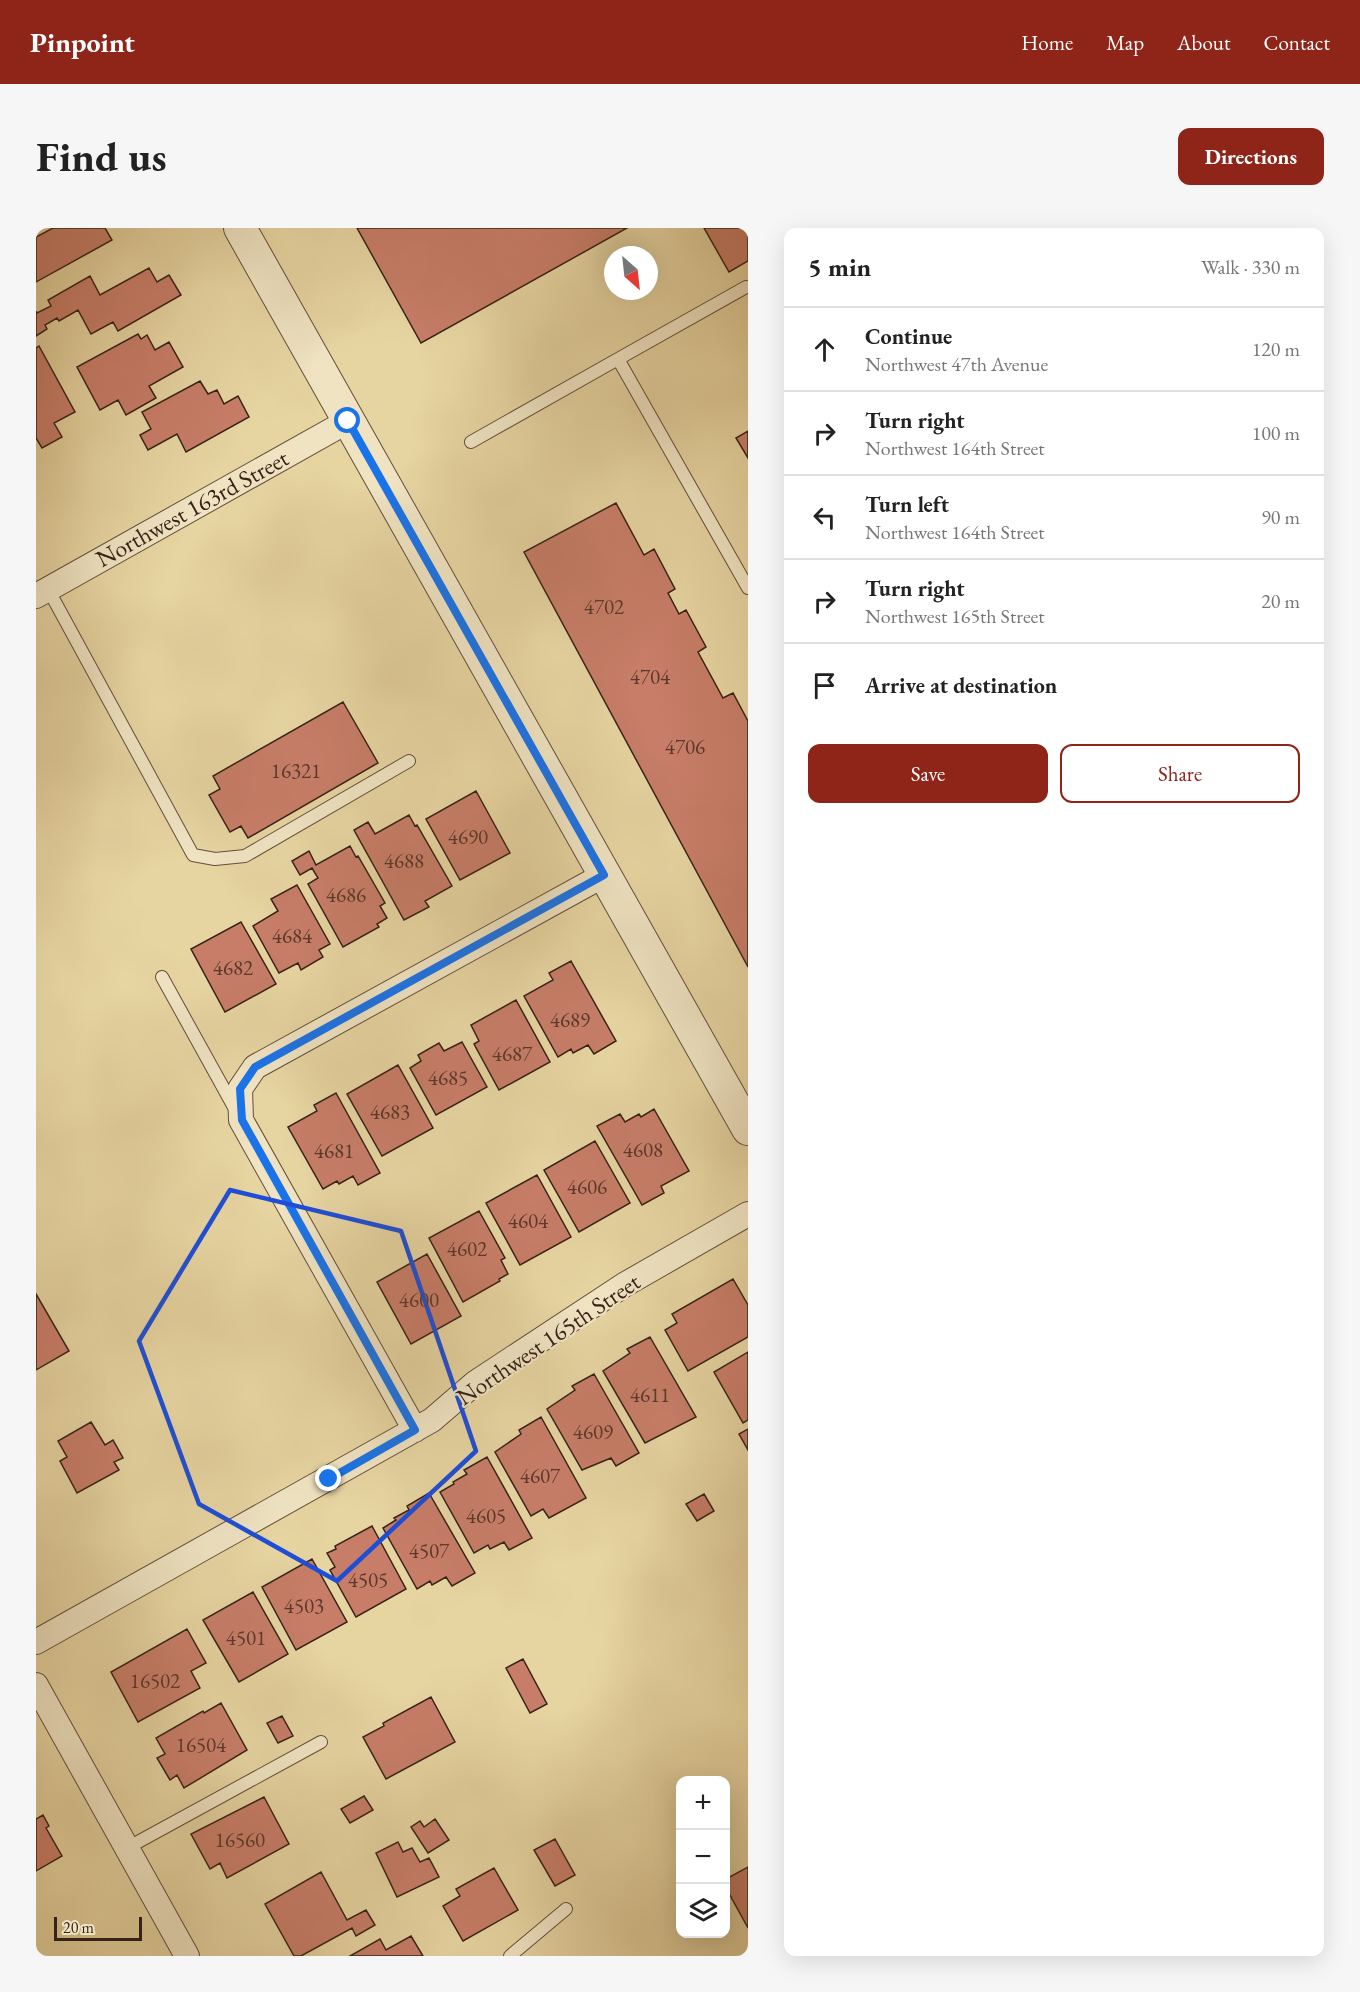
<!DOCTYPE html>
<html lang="en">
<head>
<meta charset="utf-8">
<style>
  :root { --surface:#fff; --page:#f6f6f6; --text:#222; --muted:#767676; --line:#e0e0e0; --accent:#8f2418 }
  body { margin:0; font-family:"EB Garamond",serif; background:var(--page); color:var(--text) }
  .controls { position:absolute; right:18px; bottom:18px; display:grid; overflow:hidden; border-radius:12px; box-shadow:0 6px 24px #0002 }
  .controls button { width:54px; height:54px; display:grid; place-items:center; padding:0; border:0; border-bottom:2px solid var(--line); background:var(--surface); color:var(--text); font:30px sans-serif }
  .compass { position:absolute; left:568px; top:18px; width:54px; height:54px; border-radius:50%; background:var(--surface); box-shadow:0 6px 24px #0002; rotate:153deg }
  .scale { position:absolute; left:18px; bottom:15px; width:88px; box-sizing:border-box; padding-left:6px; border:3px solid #372217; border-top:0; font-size:16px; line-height:21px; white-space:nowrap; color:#372217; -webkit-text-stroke:4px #efe3c2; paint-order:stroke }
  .stop { position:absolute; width:18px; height:18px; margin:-14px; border:4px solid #1a73e8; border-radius:50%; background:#fff }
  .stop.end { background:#1a73e8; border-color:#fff; box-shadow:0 2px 6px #0008 }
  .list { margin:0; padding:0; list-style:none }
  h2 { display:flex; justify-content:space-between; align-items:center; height:78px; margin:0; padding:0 24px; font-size:26px }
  h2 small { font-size:20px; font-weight:400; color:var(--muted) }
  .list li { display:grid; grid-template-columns:39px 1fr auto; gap:18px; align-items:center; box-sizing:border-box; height:84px; padding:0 24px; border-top:2px solid var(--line) }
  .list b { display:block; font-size:22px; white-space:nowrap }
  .list p { margin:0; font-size:20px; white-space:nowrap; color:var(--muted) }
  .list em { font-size:20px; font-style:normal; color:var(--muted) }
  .actions { display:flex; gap:12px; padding:18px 24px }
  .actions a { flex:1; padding:14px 0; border:2px solid var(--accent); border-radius:12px; text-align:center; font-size:21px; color:var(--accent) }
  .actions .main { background:var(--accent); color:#fff }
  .icon { flex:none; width:33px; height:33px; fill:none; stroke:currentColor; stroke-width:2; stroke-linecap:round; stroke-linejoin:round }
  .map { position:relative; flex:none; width:712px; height:1728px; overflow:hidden; border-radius:12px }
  header { display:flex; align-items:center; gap:36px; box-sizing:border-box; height:84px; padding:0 30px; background:var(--accent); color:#fff }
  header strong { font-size:28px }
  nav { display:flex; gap:33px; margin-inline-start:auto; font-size:21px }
  .intro { display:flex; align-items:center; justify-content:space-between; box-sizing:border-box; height:144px; padding:0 36px }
  h1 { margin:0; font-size:42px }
  .button { padding:15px 27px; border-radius:12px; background:var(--accent); color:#fff; font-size:21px; font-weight:700 }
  main { display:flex; gap:36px; padding:0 36px }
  aside { flex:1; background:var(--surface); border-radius:12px; box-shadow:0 6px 24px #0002 }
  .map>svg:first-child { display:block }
  .building { fill:#c77d68; stroke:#372217; stroke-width:1.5 }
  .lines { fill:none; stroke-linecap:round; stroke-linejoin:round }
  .service-casing { stroke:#634e3a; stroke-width:14 }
  .minor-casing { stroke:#634e3a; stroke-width:26 }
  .tertiary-casing { stroke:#634e3a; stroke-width:34 }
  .service { stroke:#efe3c2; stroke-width:12 }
  .minor { stroke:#efe3c2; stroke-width:24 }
  .tertiary { stroke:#efe3c2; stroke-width:32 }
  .route { stroke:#1a73e8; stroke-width:8 }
  .marked { fill:none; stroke:#1d4ed8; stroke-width:4.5; stroke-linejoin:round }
  .labels { text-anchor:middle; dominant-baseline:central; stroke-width:4.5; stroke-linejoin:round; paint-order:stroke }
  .number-label { font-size:21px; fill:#5b392b }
  .street-label { font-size:24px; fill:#372217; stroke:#efe3c2 }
</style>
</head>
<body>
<header>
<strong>Pinpoint</strong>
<nav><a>Home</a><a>Map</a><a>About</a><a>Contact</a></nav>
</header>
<div class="intro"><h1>Find us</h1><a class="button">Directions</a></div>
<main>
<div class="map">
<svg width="712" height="1728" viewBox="0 0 712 1728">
  <rect width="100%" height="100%" fill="#e6d4a1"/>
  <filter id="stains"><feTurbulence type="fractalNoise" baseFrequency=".00333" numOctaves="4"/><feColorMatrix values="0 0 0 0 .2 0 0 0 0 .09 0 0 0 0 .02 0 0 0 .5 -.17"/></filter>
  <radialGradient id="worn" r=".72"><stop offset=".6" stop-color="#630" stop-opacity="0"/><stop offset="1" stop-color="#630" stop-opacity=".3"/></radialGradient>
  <!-- building -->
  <path class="building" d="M17 0H69L76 12 0 54V9Z
    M321 0H591L385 115Z
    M668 0H712V33L693 44Z
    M113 40 121 54 133 47 145 67 82 103 77 94 55 106 42 82 23 93 21 90 9 97 11 101 0 108V83L1 85 15 78 12 72 54 48 64 67Z
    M102 106 105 111 111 107 119 122 133 114 147 139 113 158 120 170 90 187 82 172 64 182 41 139Z
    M3 118 39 184 18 195 26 209 6 220 0 210V120Z
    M164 153 172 166 181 162 188 176 202 168 213 189 150 224 141 206 112 222 104 207 115 201 106 184Z
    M712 203V230L700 210Z
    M580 275 608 327 618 321 639 361 632 365 643 386 650 382 670 419 662 424 687 470 697 465 712 493V739L488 324Z
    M307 474 342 535 212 610 205 598 194 604 173 567 184 561 177 548Z
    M440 563 474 625 424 652 390 591Z
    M373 587 379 598 381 597 416 658 389 673 393 679 368 692 318 602 332 594 339 606Z
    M314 618 320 629 322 628 349 675 344 678 351 690 341 696 343 699 307 719 272 656 282 650 276 640 264 647 256 633 273 623 280 637Z
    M261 657 294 716 283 722 287 729 265 742 262 735 243 745 217 698 242 683 235 671Z
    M205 694 240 756 189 784 155 721Z
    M535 733 580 813 558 826 552 817 537 825 535 821 522 829 488 768 517 752 513 745Z
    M480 772 514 834 463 862 438 816 443 813 435 797Z
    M426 814 451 859 400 887 374 840 385 833 382 827 403 815 408 823Z
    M362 837 397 900 346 928 311 866Z
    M300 865 344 945 322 957 317 948 303 956 301 953 287 961 252 899 281 883 278 877Z
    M618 881 653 943 625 958 628 965 606 977 561 898 584 886 589 894 603 886 605 889Z
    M559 913 594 975 543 1004 508 942Z
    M501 947 535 1009 484 1037 450 975Z
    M443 983 469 1030 465 1032 472 1046 463 1051 464 1053 427 1074 393 1010Z
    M391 1026 425 1088 375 1116 341 1054Z
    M697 1051 712 1077V1109L652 1143 629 1102 641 1095 636 1086Z
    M0 1066 33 1123 0 1142Z
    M614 1109 660 1189 609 1215 567 1143 594 1125 591 1121Z
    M712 1124V1192L707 1195 678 1144Z
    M558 1146 603 1225 580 1238 575 1230 546 1242 511 1181 539 1162 536 1158Z
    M505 1189 550 1270 513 1290 507 1281 495 1288 459 1224 485 1206 483 1202Z
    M55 1194 69 1217 77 1212 87 1230 78 1234 83 1242 41 1265 24 1233 31 1229 22 1213Z
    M712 1201V1222L703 1206Z
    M451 1229 496 1310 473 1322 468 1314 454 1321 452 1317 438 1325 404 1264 418 1256 417 1254 431 1246 428 1242Z
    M393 1265 439 1345 416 1358 410 1349 396 1357 394 1353 381 1361 347 1300 360 1292 358 1290 373 1282 371 1278Z
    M668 1266 678 1283 661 1293 650 1276Z
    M336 1298 370 1361 320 1389 294 1342 299 1339 291 1325 300 1321 299 1318Z
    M276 1331 311 1394 260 1422 226 1359Z
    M217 1364 252 1426 203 1454 167 1392Z
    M151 1401 170 1435 155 1443 164 1460 102 1494 75 1444Z
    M487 1431 511 1476 494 1485 470 1440Z
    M395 1469 419 1514 350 1551 327 1509 348 1498 347 1495Z
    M185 1475 211 1522 148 1560 141 1547 134 1552 121 1530 129 1526 120 1510 167 1483 168 1485Z
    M246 1488 257 1508 242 1515 231 1495Z
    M328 1568 337 1582 314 1595 305 1581Z
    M228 1569 253 1616 191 1650 184 1635 174 1641 155 1606Z
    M7 1587 13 1598 10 1600 26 1628 0 1643V1591Z
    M399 1591 413 1612 392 1625 375 1599 384 1593 388 1599Z
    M519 1611 539 1647 519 1658 498 1622Z
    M362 1614 367 1624 376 1620 384 1634 393 1630 403 1649 361 1669 340 1625Z
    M712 1639V1700L690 1660V1651Z
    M458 1640 482 1682 427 1713 407 1678 424 1668 420 1661Z
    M285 1644 311 1692 330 1682 339 1697 320 1708 316 1700 265 1728H258L229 1676Z
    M375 1708 387 1728H314L344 1711 350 1722Z"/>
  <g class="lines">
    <!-- service casing -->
    <g class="service-casing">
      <path id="service" d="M582 131 710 59
        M435 214 582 131 712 360
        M12 361 157 627 179 631 209 628 373 533
        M126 749 199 881
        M91 1620 285 1514
        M474 1728 530 1681"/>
    </g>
    <!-- minor casing -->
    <g class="minor-casing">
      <path id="minor" d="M0 368 312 193
        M379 1202 205 892 204 861 219 839 568 647
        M0 1414 396 1192 439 1155 588 1057 712 986
        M0 1457 151 1728"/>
    </g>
    <!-- tertiary casing -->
    <g class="tertiary-casing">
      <path id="tertiary" d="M204 0 712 901"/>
    </g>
    <!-- service -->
    <use href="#service" class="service"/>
    <!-- minor -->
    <use href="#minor" class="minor"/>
    <!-- tertiary -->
    <use href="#tertiary" class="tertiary"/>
  </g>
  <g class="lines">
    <!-- route -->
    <path class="route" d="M293 1251 379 1202 206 892 204 861 219 839 568 647 312 193"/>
  </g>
  <!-- marked area -->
  <path class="marked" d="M194 962 365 1003 440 1223 301 1353 163 1276 103 1113Z"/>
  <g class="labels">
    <!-- number labels -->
    <g class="number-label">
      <text x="568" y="378">4702</text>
      <text x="614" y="448">4704</text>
      <text x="649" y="518">4706</text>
      <text x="260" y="542">16321</text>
      <text x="432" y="608">4690</text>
      <text x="368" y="632">4688</text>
      <text x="310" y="666">4686</text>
      <text x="256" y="707">4684</text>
      <text x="197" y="739">4682</text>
      <text x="534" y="791">4689</text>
      <text x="476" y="825">4687</text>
      <text x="412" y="849">4685</text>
      <text x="354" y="883">4683</text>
      <text x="607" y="921">4608</text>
      <text x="298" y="922">4681</text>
      <text x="551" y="958">4606</text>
      <text x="492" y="992">4604</text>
      <text x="431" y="1020">4602</text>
      <text x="383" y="1071">4600</text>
      <text x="614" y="1166">4611</text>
      <text x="557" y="1203">4609</text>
      <text x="504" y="1247">4607</text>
      <text x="450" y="1287">4605</text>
      <text x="393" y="1322">4507</text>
      <text x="332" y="1351">4505</text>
      <text x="268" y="1377">4503</text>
      <text x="210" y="1409">4501</text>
      <text x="119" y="1452">16502</text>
      <text x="165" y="1516">16504</text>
      <text x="204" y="1611">16560</text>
    </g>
    <!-- street labels -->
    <g class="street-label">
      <text transform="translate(156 280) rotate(-29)">Northwest 163rd Street</text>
      <text transform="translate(512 1111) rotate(-34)">Northwest 165th Street</text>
    </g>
  </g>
  <rect width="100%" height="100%" filter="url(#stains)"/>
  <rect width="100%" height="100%" fill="url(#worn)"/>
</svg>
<div class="controls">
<button>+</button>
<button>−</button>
<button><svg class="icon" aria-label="layers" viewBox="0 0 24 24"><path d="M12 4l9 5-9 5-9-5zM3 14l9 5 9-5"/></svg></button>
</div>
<svg class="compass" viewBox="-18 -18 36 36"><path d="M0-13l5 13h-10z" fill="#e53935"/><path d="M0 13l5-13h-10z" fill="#767676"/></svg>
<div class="scale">20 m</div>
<div class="stop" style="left:312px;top:193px"></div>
<div class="stop end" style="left:293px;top:1251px"></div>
</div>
<aside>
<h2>5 min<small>Walk · 330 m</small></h2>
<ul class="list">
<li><svg class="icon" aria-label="ahead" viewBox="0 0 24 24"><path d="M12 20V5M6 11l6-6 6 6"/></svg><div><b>Continue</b><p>Northwest 47th Avenue</p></div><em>120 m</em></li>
<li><svg class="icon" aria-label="right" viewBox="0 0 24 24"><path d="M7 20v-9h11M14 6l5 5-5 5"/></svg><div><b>Turn right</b><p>Northwest 164th Street</p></div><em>100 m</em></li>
<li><svg class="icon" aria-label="left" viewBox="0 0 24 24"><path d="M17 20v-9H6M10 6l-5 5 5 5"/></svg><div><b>Turn left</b><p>Northwest 164th Street</p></div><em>90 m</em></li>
<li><svg class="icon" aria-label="right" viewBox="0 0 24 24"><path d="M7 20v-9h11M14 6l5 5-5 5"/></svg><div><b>Turn right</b><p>Northwest 165th Street</p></div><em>20 m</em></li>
<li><svg class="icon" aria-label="arrive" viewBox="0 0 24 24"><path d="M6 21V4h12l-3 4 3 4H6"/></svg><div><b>Arrive at destination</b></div></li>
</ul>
<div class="actions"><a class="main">Save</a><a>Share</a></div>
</aside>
</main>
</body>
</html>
